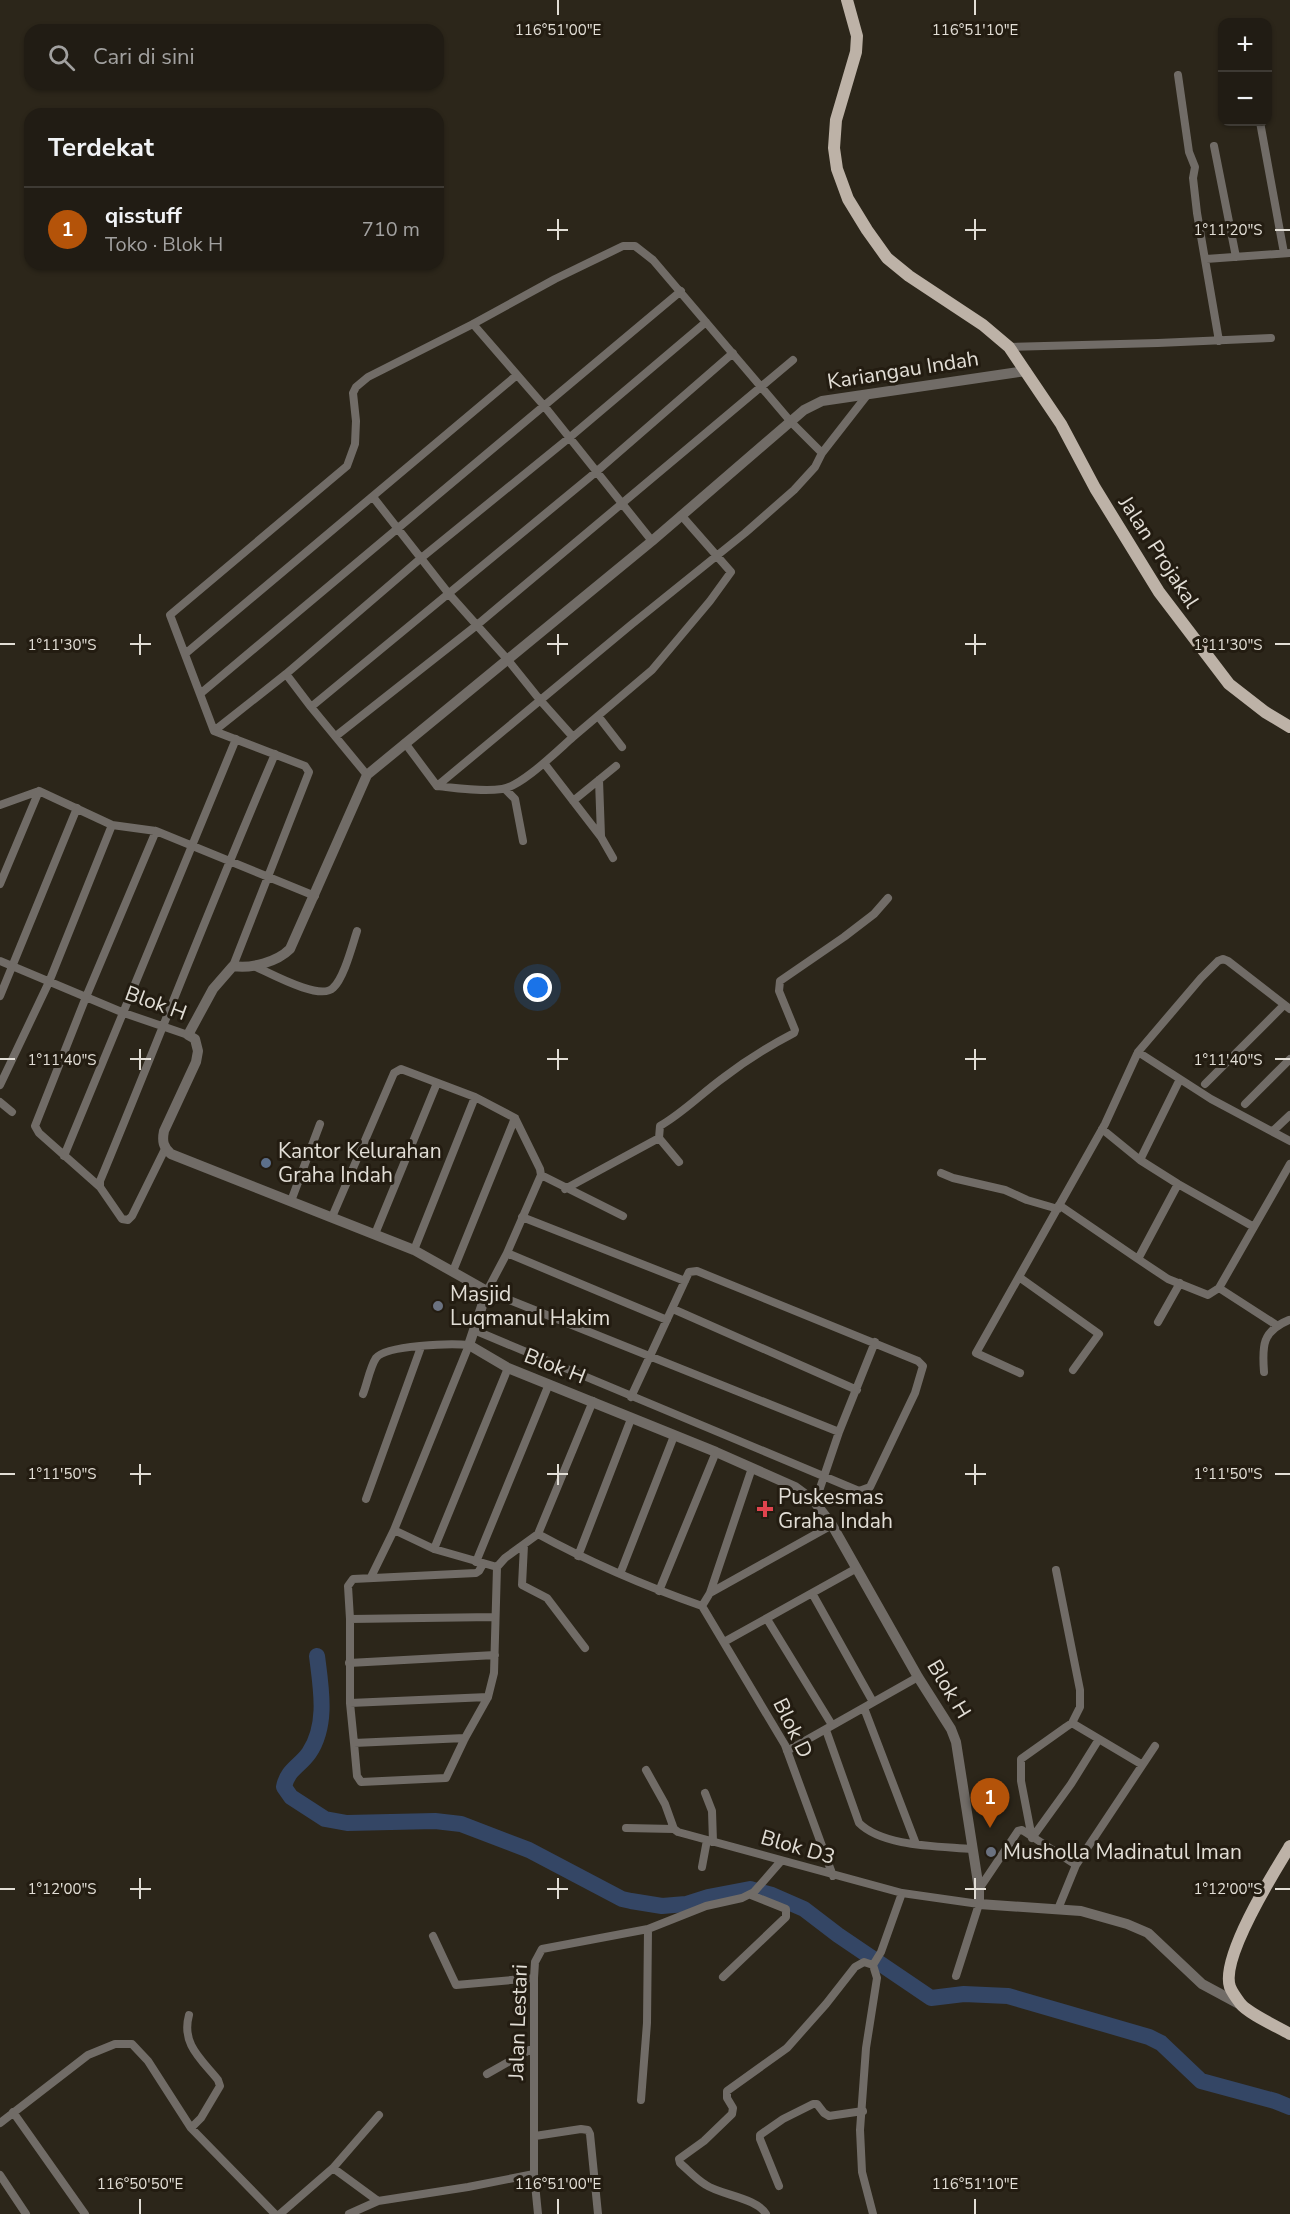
<!DOCTYPE html>
<html lang="id">
<head>
<meta charset="utf-8">
<style>
  :root { --surface:#211c14; --page:#29251d; --text:#f1f3f6; --muted:#a2a1a0; --line:#3e3a34; --accent:#b45309 }
  body { margin:0; font-family:"Nunito Sans",sans-serif; background:var(--page); color:var(--text) }
  .controls { position:absolute; right:18px; top:18px; display:grid; overflow:hidden; border-radius:12px; box-shadow:0 2px 4px #0004 }
  .controls button { width:54px; height:54px; display:grid; place-items:center; padding:0; border:0; border-bottom:2px solid var(--line); background:var(--surface); color:var(--text); font:30px sans-serif }
  .you { position:absolute; left:538px; top:988px; width:21px; height:21px; margin:-15px; border:4px solid #fff; border-radius:50%; background:#1a73e8; box-shadow:0 0 0 9px #1a73e833 }
  .badge { display:grid; place-items:center; width:39px; height:39px; border-radius:50%; background:var(--accent); color:#fff; font-size:20px; font-weight:700 }
  .pin { position:absolute; translate:-50% -50px; filter:drop-shadow(0 2px 3px #0008) }
  .pin::after { content:''; position:absolute; top:32px; width:21px; height:18px; background:inherit; clip-path:polygon(0 0,100% 0,50% 100%) }
  .list { margin:0; padding:0; list-style:none }
  h2 { display:flex; justify-content:space-between; align-items:center; height:78px; margin:0; padding:0 24px; font-size:26px }
  h2 small { font-size:20px; font-weight:400; color:var(--muted) }
  .list li { display:grid; grid-template-columns:39px 1fr auto; gap:18px; align-items:center; box-sizing:border-box; height:84px; padding:0 24px; border-top:2px solid var(--line) }
  .list b { display:block; font-size:22px; white-space:nowrap }
  .list p { margin:0; font-size:20px; white-space:nowrap; color:var(--muted) }
  .list em { font-size:20px; font-style:normal; color:var(--muted) }
  .icon { flex:none; width:33px; height:33px; fill:none; stroke:currentColor; stroke-width:2; stroke-linecap:round; stroke-linejoin:round }
  .map { position:relative; flex:none; width:1290px; height:2214px; overflow:hidden }
  .search { position:absolute; background:var(--surface); box-shadow:0 2px 4px #0004; left:24px; top:24px; width:420px; height:66px; display:flex; align-items:center; gap:15px; box-sizing:border-box; padding:0 21px; border-radius:18px; color:var(--muted); font-size:22px }
  .panel { position:absolute; background:var(--surface); box-shadow:0 2px 4px #0004; left:24px; top:108px; width:420px; height:162px; border-radius:18px }
  .map>svg:first-child { display:block }
  .lines { fill:none; stroke-linecap:round; stroke-linejoin:round }
  .river { stroke:#344665; stroke-width:16 }
  .minor { stroke:#716c67; stroke-width:8 }
  .tertiary { stroke:#716c67; stroke-width:10 }
  .primary { stroke:#bdb2a7; stroke-width:12 }
  .ticks { fill:none; stroke:#e2ded6; stroke-width:2 }
  .service-dot { fill:#5c6f8a; stroke:#231c11; stroke-width:2 }
  .worship-dot { fill:#6b7280; stroke:#231c11; stroke-width:2 }
  .health-dot { fill:#e0444e; stroke:#231c11; stroke-width:2 }
  .labels { text-anchor:middle; dominant-baseline:central; stroke-width:6; stroke-linejoin:round; paint-order:stroke }
  .street-label { font-size:21px; fill:#e2ded6; stroke:#231c11 }
  .poi-label { font-size:21px; fill:#e2ded6; stroke:#231c11; text-anchor:start }
  .ticks-label { font-size:15px; text-anchor:middle; fill:#e2ded6; stroke:#231c11; stroke-width:6; stroke-linejoin:round; paint-order:stroke }
</style>
</head>
<body>
<div class="map">
<svg width="1290" height="2214" viewBox="0 0 1290 2214">
  <rect width="100%" height="100%" fill="#2c261a"/>
  <g class="lines">
    <!-- river -->
    <path class="river" d="M317 1656C321 1688 328 1725 309 1753 300 1766 287 1770 284 1787L291 1797 325 1819 347 1823 435 1821 461 1824 529 1850 622 1899 631 1901 662 1906 686 1904 708 1897 750 1889 772 1895 804 1909 838 1935 931 1998 964 1994 1008 1996 1149 2037 1161 2043 1201 2081 1275 2101 1290 2107"/>
    <!-- minor -->
    <path class="minor" d="M1178 75 1189 152 1195 167 1193 178 1197 213 1219 341
      M1260 122 1284 253
      M1214 146 1236 257
      M1206 259 1290 253
      M473 324 545 407 652 541
      M1009 347 1158 343 1271 338
      M373 497 449 594 507 659 540 700 573 737C558 750 521 787 502 789 481 792 458 788 437 786
      M185 654 517 375
      M286 674 311 707 367 775
      M200 694 681 291
      M311 707 596 472 733 353
      M598 716 622 747
      M214 731 286 674 420 559 569 438 706 322
      M336 736 477 625 793 360
      M573 737 652 670 710 601 731 572 681 515
      M405 743 437 786 632 624 745 533 794 490 815 467 822 453 868 394
      M544 763 601 837 613 858
      M599 780 601 836
      M505 789 515 799 523 841
      M573 801 616 766
      M0 805 39 791 112 825 156 831 315 896
      M0 884 39 791
      M0 961 124 1013 188 1035
      M233 966 309 772 305 766 214 731 170 615 347 466 355 444 356 421 353 393 356 387 368 377 473 324 555 279 623 246H635L653 260 791 422 822 453
      M254 966C270 973 320 1001 333 988 344 978 352 946 357 931
      M0 996 77 808
      M1138 1052 1211 1099 1290 1141
      M1205 1084 1284 1005
      M0 1085 49 982 112 825
      M0 1102 12 1112
      M1245 1104 1290 1059
      M1102 1129 1140 1160 1178 1184 1254 1227
      M1273 1131 1290 1115
      M659 1138 660 1126C684 1112 701 1094 723 1078 745 1061 769 1046 794 1033L795 1030 779 991 780 981 844 937 874 914 888 898
      M165 1149 132 1216 128 1220 122 1219 100 1187V1181C159 1039 214 895 275 754
      M64 1156 236 739
      M1140 1160 1180 1079
      M941 1173 953 1178 1005 1190 1027 1200 1058 1209
      M541 1175 623 1216
      M1178 1184 1138 1259 1168 1279 1208 1295 1219 1288 1290 1164
      M100 1187 39 1133 35 1126 86 997 156 831
      M565 1189 659 1138 679 1162
      M291 1201 320 1124
      M1059 1205 1138 1259
      M332 1217 394 1073 401 1069 475 1097 515 1118 540 1169 541 1175 507 1253 487 1291 839 1432
      M522 1217 685 1281
      M375 1234 437 1083
      M414 1250 475 1097
      M507 1253 667 1320
      M453 1271 515 1118
      M1019 1277 1099 1334 1073 1370
      M1219 1288 1278 1326
      M673 1309 857 1390
      M1158 1322 1180 1283
      M474 1330 859 1491 870 1487 915 1393 923 1366 918 1361 697 1271 689 1272 631 1397
      M1264 1372C1262 1346 1262 1331 1289 1320
      M1020 1373 976 1353 1105 1124 1138 1052 1201 978 1218 961 1223 959 1228 961 1290 1009
      M363 1394C367 1384 370 1367 376 1358 386 1345 452 1343 469 1345L394 1530 371 1577
      M366 1499 421 1347
      M814 1501 818 1494 839 1432 875 1342
      M394 1530 434 1549 497 1567
      M538 1534 593 1401
      M524 1545 522 1585 547 1598 585 1648
      M434 1549 508 1368
      M578 1556 631 1419
      M476 1562 549 1384
      M1056 1570 1080 1690V1707L1072 1723
      M620 1574 674 1436
      M659 1591 716 1452
      M710 1593 832 1525
      M812 1593 873 1702
      M702 1606 785 1745 833 1876
      M702 1606 710 1593 752 1468
      M350 1619 348 1586 353 1579 476 1573 479 1571 483 1564
      M767 1619 832 1725
      M724 1642 857 1568
      M349 1663 495 1655
      M350 1703 488 1697
      M864 1708 916 1844
      M826 1730 859 1823C883 1847 939 1846 972 1849
      M465 1738 354 1743 350 1703V1619L495 1617
      M354 1743 357 1776 361 1782 446 1778 465 1738 488 1697 494 1673 497 1567 505 1558 538 1534C591 1563 645 1586 702 1606
      M787 1751 918 1677
      M646 1770 665 1804 674 1829 678 1832 902 1893 979 1904 956 1976
      M705 1793 712 1811 713 1842
      M626 1828 674 1829
      M1032 1838 1021 1781V1759L1066 1727 1072 1723 1141 1764
      M1032 1838 1071 1784 1099 1739
      M702 1867 707 1840
      M979 1889 1018 1831 1022 1830 1076 1865
      M1058 1909 1076 1865 1155 1746
      M433 1936 456 1985 534 1978
      M873 1965 877 1978 866 2048 860 2130 862 2172 873 2214
      M723 1977 786 1917V1909L751 1895
      M189 2015C181 2044 201 2059 218 2080L220 2086 201 2118 191 2128
      M487 2074 533 2048
      M641 2100 647 2023 648 1929
      M13 2112 85 2214
      M0 2123 88 2055 115 2044H132L148 2061 191 2128 275 2214
      M535 2136 581 2129 588 2130 590 2134 598 2214
      M333 2168 379 2115
      M0 2175 26 2214
      M779 2186 760 2139V2135L783 2119 813 2104H817L824 2113 829 2116 863 2111
      M280 2214 333 2168 378 2201
      M349 2214 378 2201 468 2187 534 2174
      M538 2214 534 2174V1978L535 1962 542 1949 648 1929 706 1906 742 1898 754 1892 781 1861
      M766 2214C757 2198 721 2195 706 2185 697 2180 688 2170 680 2163L679 2159 704 2141 732 2114 733 2108 727 2098V2091L787 2048 826 2004 855 1967 864 1962 873 1965 881 1952 902 1893"/>
    <!-- tertiary -->
    <path class="tertiary" d="M1026 371 822 401 804 410 652 541 367 775 290 949C277 962 251 969 233 966L213 989 188 1035 195 1039 198 1051 196 1062 164 1131C162 1141 163 1147 171 1154L414 1250 487 1291 469 1345 508 1368 716 1452 795 1487 814 1501 832 1525 918 1677 951 1729 956 1742 979 1889V1904L1081 1911 1127 1924 1148 1933 1202 1984 1241 2005"/>
    <!-- primary -->
    <path class="primary" d="M847 0 857 36 856 52 836 120 834 148 837 169 848 199 867 230 887 258 909 276 983 325 1009 347 1061 424 1095 488 1159 592 1229 684 1265 712 1290 727
      M1290 1846C1274 1872 1220 1958 1230 1987 1232 1992 1237 1999 1240 2003 1247 2013 1278 2027 1290 2034"/>
  </g>
  <!-- ticks -->
  <path class="ticks" d="M558 0V15M975 0V15M558 219V240M975 219V240M547 230H568M965 230H986M1275 230H1290M140 634V655M558 634V655M975 634V655M0 644H15M130 644H151M547 644H568M965 644H986M1275 644H1290M140 1049V1070M558 1049V1070M975 1049V1070M0 1059H15M130 1059H151M547 1059H568M965 1059H986M1275 1059H1290M140 1464V1485M558 1464V1485M975 1464V1485M0 1474H15M130 1474H151M547 1474H568M965 1474H986M1275 1474H1290M140 1878V1899M558 1878V1899M975 1878V1899M0 1889H15M130 1889H151M547 1889H568M965 1889H986M1275 1889H1290M140 2199V2214M558 2199V2214M975 2199V2214"/>
  <!-- markers -->
  <circle class="service-dot" cx="266" cy="1163" r="6"/>
  <g class="worship-dot">
    <circle cx="438" cy="1306" r="6"/>
    <circle cx="991" cy="1852" r="6"/>
  </g>
  <path class="health-dot" d="M762 1500h6v6h6v6h-6v6h-6v-6h-6v-6h6z"/>
  <g class="labels">
    <!-- street labels -->
    <g class="street-label">
      <text transform="translate(903 370) rotate(-9)">Kariangau Indah</text>
      <text transform="translate(1159 552) rotate(57)">Jalan Projakal</text>
      <text transform="translate(156 1003) rotate(20)">Blok H</text>
      <text transform="translate(555 1366) rotate(21)">Blok H</text>
      <text transform="translate(949 1689) rotate(59)">Blok H</text>
      <text transform="translate(793 1728) rotate(64)">Blok D</text>
      <text transform="translate(798 1847) rotate(16)">Blok D3</text>
      <text transform="translate(518 2022) rotate(-88)">Jalan Lestari</text>
    </g>
    <!-- poi labels -->
    <g class="poi-label">
      <text x="278" y="1151">Kantor Kelurahan<tspan x="278" dy="24">Graha Indah</tspan></text>
      <text x="450" y="1294">Masjid<tspan x="450" dy="24">Luqmanul Hakim</tspan></text>
      <text x="778" y="1497">Puskesmas<tspan x="778" dy="24">Graha Indah</tspan></text>
      <text x="1003" y="1852">Musholla Madinatul Iman</text>
    </g>
  </g>
  <g class="ticks-label">
    <text x="558" y="35">116°51'00"E</text>
    <text x="975" y="35">116°51'10"E</text>
    <text x="1228" y="235">1°11'20"S</text>
    <text x="62" y="650">1°11'30"S</text>
    <text x="1228" y="650">1°11'30"S</text>
    <text x="62" y="1065">1°11'40"S</text>
    <text x="1228" y="1065">1°11'40"S</text>
    <text x="62" y="1479">1°11'50"S</text>
    <text x="1228" y="1479">1°11'50"S</text>
    <text x="62" y="1894">1°12'00"S</text>
    <text x="1228" y="1894">1°12'00"S</text>
    <text x="140" y="2189">116°50'50"E</text>
    <text x="558" y="2189">116°51'00"E</text>
    <text x="975" y="2189">116°51'10"E</text>
  </g>
</svg>
<div class="controls">
<button>+</button>
<button>−</button>
</div>
<div class="you"></div>
<div class="pin badge" style="left:990px;top:1828px">1</div>
<div class="search"><svg class="icon" aria-label="search" viewBox="0 0 24 24"><circle cx="10" cy="10" r="6"/><path d="M15 15l6 6"/></svg>Cari di sini</div>
<section class="panel">
<h2>Terdekat<small></small></h2>
<ul class="list">
<li><span class="badge">1</span><div><b>qisstuff</b><p>Toko · Blok H</p></div><em>710 m</em></li>
</ul>
</section>
</div>
</body>
</html>
